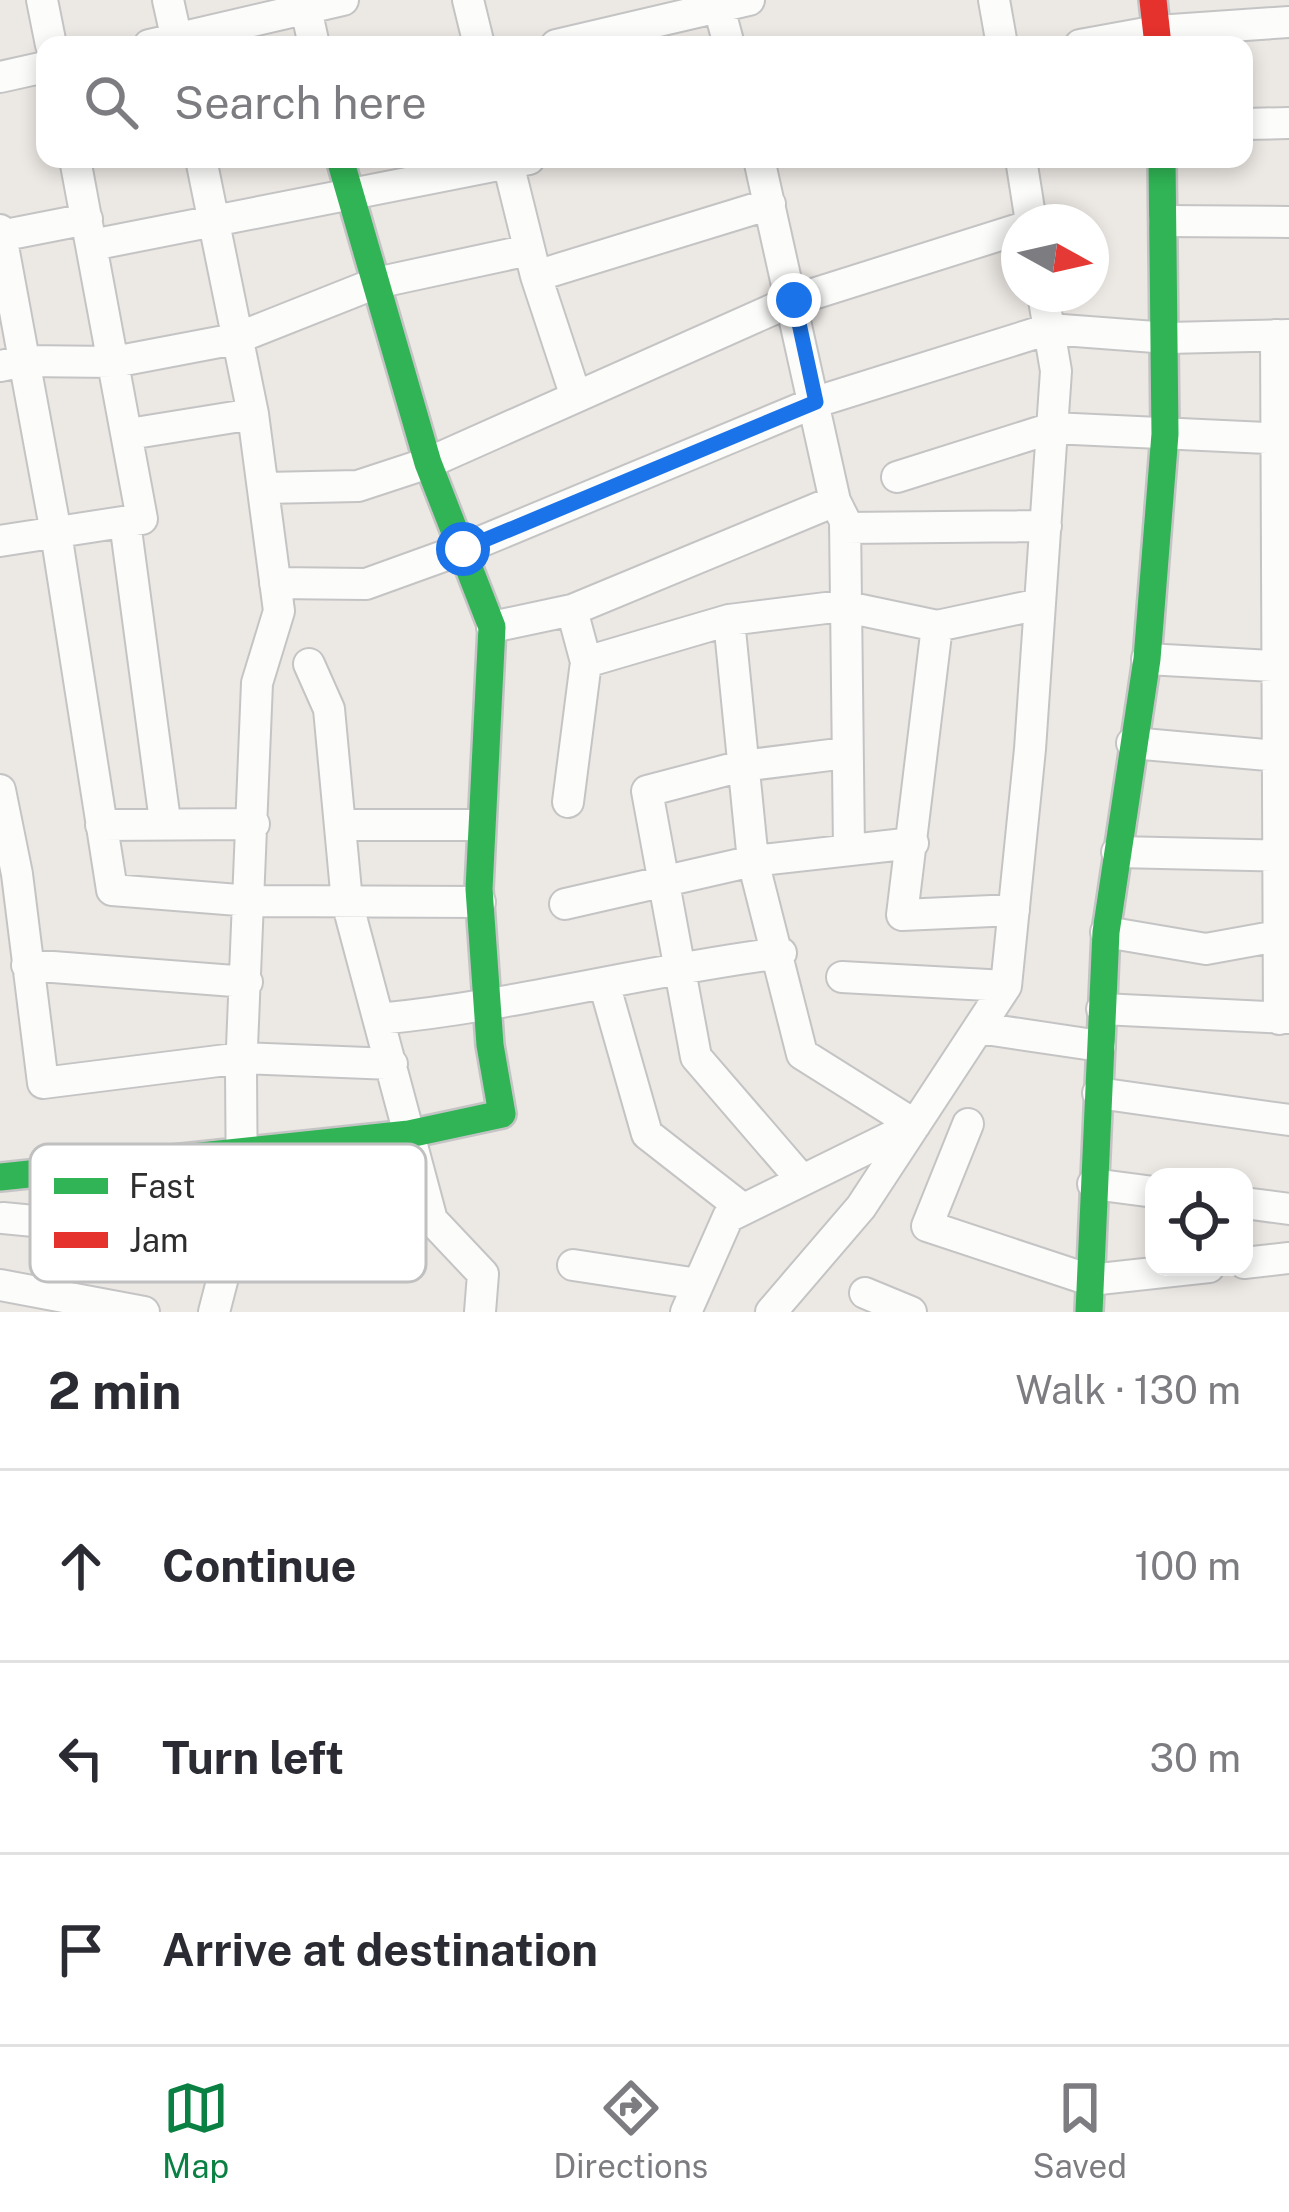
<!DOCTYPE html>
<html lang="en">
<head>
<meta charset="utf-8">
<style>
  :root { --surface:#fff; --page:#f7f7f7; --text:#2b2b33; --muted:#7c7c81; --line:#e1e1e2; --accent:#0b8043 }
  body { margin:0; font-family:"Public Sans",sans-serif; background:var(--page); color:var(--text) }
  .controls { position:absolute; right:36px; bottom:36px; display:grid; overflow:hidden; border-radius:24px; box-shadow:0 6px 18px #0003 }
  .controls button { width:108px; height:108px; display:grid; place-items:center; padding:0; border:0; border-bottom:3px solid var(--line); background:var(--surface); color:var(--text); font:60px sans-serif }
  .compass { position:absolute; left:1001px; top:204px; width:108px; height:108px; border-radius:50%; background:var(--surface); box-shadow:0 6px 18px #0003; rotate:98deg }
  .stop { position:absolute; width:36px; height:36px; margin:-27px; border:9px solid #1a73e8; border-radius:50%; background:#fff }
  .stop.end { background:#1a73e8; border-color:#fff; box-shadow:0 3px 12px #0008 }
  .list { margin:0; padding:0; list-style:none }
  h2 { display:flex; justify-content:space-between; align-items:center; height:156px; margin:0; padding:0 48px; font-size:51px }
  h2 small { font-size:39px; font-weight:400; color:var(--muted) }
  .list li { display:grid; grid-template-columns:78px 1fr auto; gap:36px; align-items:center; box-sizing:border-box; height:192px; padding:0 48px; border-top:3px solid var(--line) }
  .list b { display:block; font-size:45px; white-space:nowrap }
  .list em { font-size:39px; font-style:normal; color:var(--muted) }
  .icon { flex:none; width:66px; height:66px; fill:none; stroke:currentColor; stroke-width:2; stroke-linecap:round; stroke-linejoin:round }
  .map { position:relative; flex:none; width:1289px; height:1312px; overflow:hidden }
  .search { position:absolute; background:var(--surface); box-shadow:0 6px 18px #0003; left:36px; right:36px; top:36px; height:132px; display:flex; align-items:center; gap:30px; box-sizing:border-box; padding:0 42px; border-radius:24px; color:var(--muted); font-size:45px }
  .sheet { height:732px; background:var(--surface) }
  nav { display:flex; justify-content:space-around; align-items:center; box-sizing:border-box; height:168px; border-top:3px solid var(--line); background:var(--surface); font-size:33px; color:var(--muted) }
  nav a { display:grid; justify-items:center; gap:6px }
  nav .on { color:var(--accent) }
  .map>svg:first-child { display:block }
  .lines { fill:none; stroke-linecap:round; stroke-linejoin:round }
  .street-casing { stroke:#c5c4c5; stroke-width:34 }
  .fast-casing { stroke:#c5c4c5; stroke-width:32 }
  .jam-casing { stroke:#c5c4c5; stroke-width:32 }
  .street { stroke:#fcfcfb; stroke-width:30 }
  .fast { stroke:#30b455; stroke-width:27 }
  .jam { stroke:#e5322d; stroke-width:27 }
  .route { stroke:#1a73e8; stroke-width:15 }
  .key { fill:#fff; stroke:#c0c0c0; stroke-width:3 }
  .key-label { font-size:33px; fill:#2e2e2e }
</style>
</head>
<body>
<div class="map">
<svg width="1289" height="1312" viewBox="0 0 1289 1312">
  <rect width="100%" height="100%" fill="#ece8e4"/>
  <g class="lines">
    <!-- street casing -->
    <g class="street-casing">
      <path id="street" d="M42 0 51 45
        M168 0 178 45
        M304 0 314 45
        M468 0 479 45
        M717 0 729 45
        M994 0 1002 45
        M149 45 343 0
        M556 45 749 0
        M1080 45 1157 31 1289 22
        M0 77 45 67
        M1244 124 1289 123
        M201 159 253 414 279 611 257 683 241 1071 242 1204 214 1312
        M507 159 536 276 575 394
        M759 159 835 501 845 521 849 848
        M1021 159 1031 222
        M1164 221 1289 222
        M0 230 56 533 112 890 251 901 480 902
        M0 236 87 219
        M92 245 529 159
        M536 276 770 204
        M1276 335 1279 1019
        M0 366 24 361 114 362 235 339 376 283 529 250
        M129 434 253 414
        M897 477 1052 428 1289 439
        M265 488 358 486 428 463 794 300 1019 229
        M125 522 165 821
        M845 528 1046 526
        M0 541 142 519 75 159
        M275 583 366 584 463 549 816 402 1049 329 1168 338 1289 335
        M729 620 753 861 802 1054 915 1125
        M937 626 902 915 1014 910
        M492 627 572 610 835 501
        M1147 659 1289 667
        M586 662 729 620 842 606 937 626 1040 604
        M309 664 329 709 347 902 432 1220 483 1274 480 1312
        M1132 743 1289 757
        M0 790 17 874 43 1083 242 1058 392 1064
        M568 802 586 662 572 610
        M101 825 254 824
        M340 825H480
        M1117 852 1289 856
        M565 904 753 861 913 843
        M1106 932 1206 949 1278 936
        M27 965 247 982
        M842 977 1006 986
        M604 983 647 1134 743 1209
        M1102 1009 1289 1018
        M379 1019C515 1006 645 970 781 953
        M979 1028 1100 1046
        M1098 1093 1289 1120
        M968 1124 927 1226 1090 1280 1209 1267
        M802 1180 696 1057 647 791 742 766 846 753
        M1093 1184 1154 1192
        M1244 1203 1289 1209
        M3 1218 232 1240 432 1220
        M1244 1263 1289 1258
        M573 1265 698 1284
        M0 1285 144 1312
        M865 1293 911 1312
        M686 1312 728 1217 915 1125
        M771 1312 861 1207 1006 986 1030 749 1056 371 1043 294"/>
    </g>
    <!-- fast casing -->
    <g class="fast-casing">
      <path id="fast" d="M0 1177 409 1134 502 1114 490 1045 479 889 492 627 428 463 340 159
        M1089 1312 1106 932 1147 659 1165 434 1162 159"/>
    </g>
    <!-- jam casing -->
    <g class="jam-casing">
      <path id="jam" d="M1153 0 1158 45"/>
    </g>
    <!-- street -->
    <use href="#street" class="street"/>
    <!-- fast -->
    <use href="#fast" class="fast"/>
    <!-- jam -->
    <use href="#jam" class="jam"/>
  </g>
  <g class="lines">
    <!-- route -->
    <path class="route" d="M463 549 816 402 794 300"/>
  </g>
  <!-- legend -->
  <rect x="30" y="1144" width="396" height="138" rx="18" class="key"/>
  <rect x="54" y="1178" width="54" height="16" fill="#30b455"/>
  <rect x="54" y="1232" width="54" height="16" fill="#e5322d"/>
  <g class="key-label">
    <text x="129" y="1198">Fast</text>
    <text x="129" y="1252">Jam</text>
  </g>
</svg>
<div class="controls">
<button><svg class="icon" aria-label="locate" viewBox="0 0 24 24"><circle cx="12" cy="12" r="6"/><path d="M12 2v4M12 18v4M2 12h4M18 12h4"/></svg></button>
</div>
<svg class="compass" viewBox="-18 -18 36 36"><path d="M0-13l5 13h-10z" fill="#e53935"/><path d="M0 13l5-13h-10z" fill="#7c7c81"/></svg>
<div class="stop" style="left:463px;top:549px"></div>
<div class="stop end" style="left:794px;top:300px"></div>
<div class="search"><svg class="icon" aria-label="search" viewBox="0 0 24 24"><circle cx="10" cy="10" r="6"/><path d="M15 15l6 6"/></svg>Search here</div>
</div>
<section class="sheet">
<h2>2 min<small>Walk · 130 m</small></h2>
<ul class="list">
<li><svg class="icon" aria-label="ahead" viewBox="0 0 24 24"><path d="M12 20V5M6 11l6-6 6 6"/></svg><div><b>Continue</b></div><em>100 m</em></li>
<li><svg class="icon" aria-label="left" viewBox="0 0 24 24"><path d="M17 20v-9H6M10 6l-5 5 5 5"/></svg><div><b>Turn left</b></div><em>30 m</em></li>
<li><svg class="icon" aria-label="arrive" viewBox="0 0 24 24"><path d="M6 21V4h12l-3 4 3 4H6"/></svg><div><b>Arrive at destination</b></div></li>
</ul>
</section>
<nav>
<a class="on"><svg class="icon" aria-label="map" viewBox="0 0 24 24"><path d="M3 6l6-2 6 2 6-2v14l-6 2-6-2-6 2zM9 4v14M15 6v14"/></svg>Map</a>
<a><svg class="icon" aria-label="directions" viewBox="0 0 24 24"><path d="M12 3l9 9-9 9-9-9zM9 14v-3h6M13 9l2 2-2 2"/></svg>Directions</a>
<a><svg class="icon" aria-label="saved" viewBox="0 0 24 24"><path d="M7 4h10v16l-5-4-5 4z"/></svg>Saved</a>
</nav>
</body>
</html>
